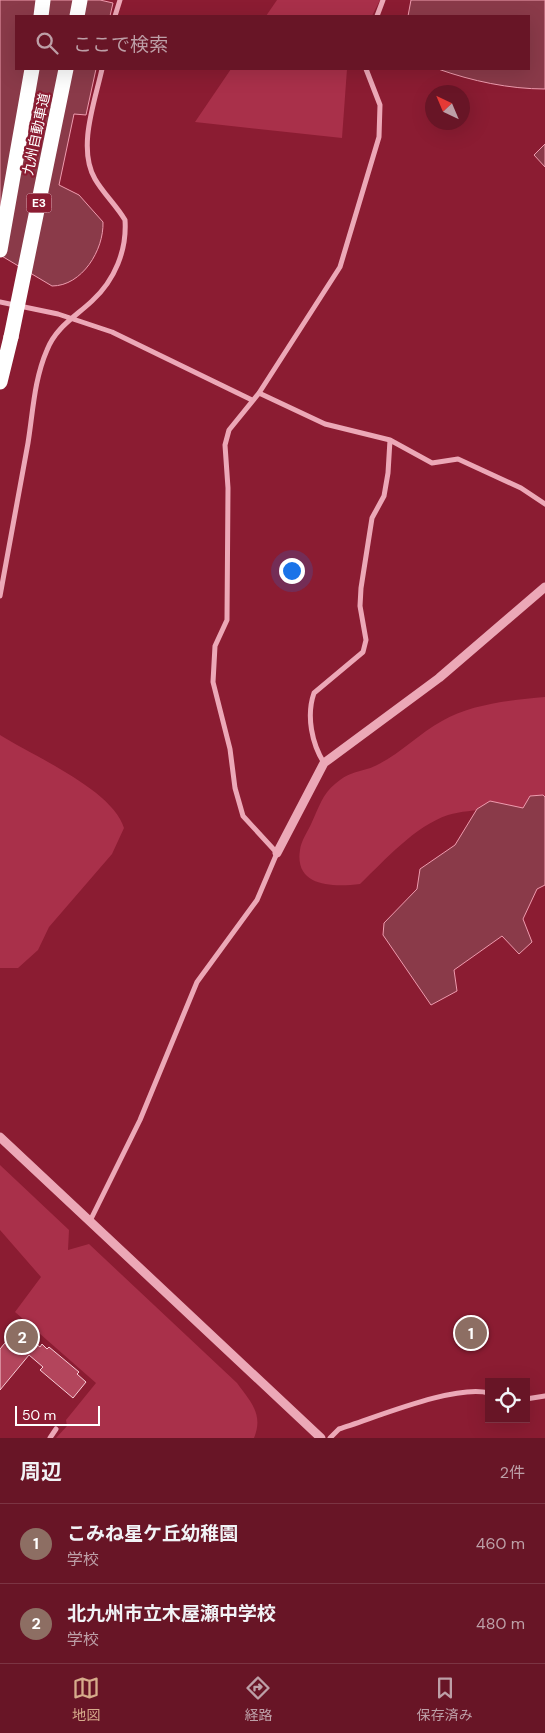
<!DOCTYPE html>
<html lang="ja">
<head>
<meta charset="utf-8">
<style>
  :root { --surface:#681526; --page:#702232; --text:#f1f3f6; --muted:#bd9fa7; --line:#7b3443; --accent:#d6ab8b }
  body { margin:0; font-family:"DM Sans","Noto Sans JP",sans-serif; background:var(--page); color:var(--text) }
  .controls { position:absolute; right:15px; bottom:15px; display:grid; overflow:hidden; border-radius:0px; box-shadow:0 5px 20px #0002 }
  .controls button { width:45px; height:45px; display:grid; place-items:center; padding:0; border:0; border-bottom:1px solid var(--line); background:var(--surface); color:var(--text); font:25px sans-serif }
  .compass { position:absolute; left:425px; top:85px; width:45px; height:45px; border-radius:50%; background:var(--surface); box-shadow:0 5px 20px #0002; rotate:316deg }
  .scale { position:absolute; left:15px; bottom:12px; width:85px; box-sizing:border-box; padding-left:5px; border:2px solid #fff; border-top:0; font-size:14px; line-height:18px; white-space:nowrap; color:#fff; -webkit-text-stroke:4px #8b1c32; paint-order:stroke }
  .you { position:absolute; left:291px; top:570px; width:18px; height:18px; margin:-12px; border:4px solid #fff; border-radius:50%; background:#1a73e8; box-shadow:0 0 0 8px #1a73e833 }
  .badge { display:grid; place-items:center; width:32px; height:32px; border-radius:50%; background:var(--accent); color:#fff; font-size:16px; font-weight:700 }
  .pin { position:absolute; translate:-50% -50%; border:2px solid #fff; box-shadow:0 1px 5px #0006 }
  .list { margin:0; padding:0; list-style:none }
  h2 { display:flex; justify-content:space-between; align-items:center; height:65px; margin:0; padding:0 20px; font-size:21px }
  h2 small { font-size:16px; font-weight:400; color:var(--muted) }
  .list li { display:grid; grid-template-columns:32px 1fr auto; gap:15px; align-items:center; box-sizing:border-box; height:80px; padding:0 20px; border-top:1px solid var(--line) }
  .list b { display:block; font-size:19px; white-space:nowrap }
  .list p { margin:0; font-size:16px; white-space:nowrap; color:var(--muted) }
  .list em { font-size:16px; font-style:normal; color:var(--muted) }
  .icon { flex:none; width:28px; height:28px; fill:none; stroke:currentColor; stroke-width:2; stroke-linecap:round; stroke-linejoin:round }
  .map { position:relative; flex:none; width:545px; height:1438px; overflow:hidden }
  .search { position:absolute; background:var(--surface); box-shadow:0 5px 20px #0002; left:15px; right:15px; top:15px; height:55px; display:flex; align-items:center; gap:12px; box-sizing:border-box; padding:0 18px; border-radius:0px; color:var(--muted); font-size:19px }
  .sheet { height:225px; background:var(--surface) }
  nav { display:flex; justify-content:space-around; align-items:center; box-sizing:border-box; height:70px; border-top:1px solid var(--line); background:var(--surface); font-size:14px; color:var(--muted) }
  nav a { display:grid; justify-items:center; gap:2px }
  nav .on { color:var(--accent) }
  .map>svg:first-child { display:block }
  .green { fill:#a9304a }
  .water { fill:#8a3a49; stroke:#ee9bae }
  .building { fill:#b3455c; stroke:#f9cdd7 }
  .lines { fill:none; stroke-linecap:round; stroke-linejoin:round }
  .minor { stroke:#eca8b7; stroke-width:5 }
  .tertiary { stroke:#eca8b7; stroke-width:9 }
  .motorway { stroke:#fff; stroke-width:15 }
  .motorway-bridge { stroke:#fff; stroke-width:15 }
  .labels { text-anchor:middle; dominant-baseline:central; stroke-width:4.5; stroke-linejoin:round; paint-order:stroke }
  .shield { fill:#8b1c32; stroke:#dcbbc2; stroke-width:1 }
  .shield-label { font-size:12px; font-weight:bold; fill:#fff }
  .street-label { font-size:14px; fill:#fff; stroke:#8b1c32 }
</style>
</head>
<body>
<div class="map">
<svg width="545" height="1438" viewBox="0 0 545 1438">
  <rect width="100%" height="100%" fill="#8b1c32"/>
  <!-- green -->
  <path class="green" d="M277 0H380L372 16H266Z
    M231 69H347L342 138 195 122Z
    M545 697V814C515 811 478 806 448 815 415 826 385 860 360 884 335 887 294 888 300 850 301 841 308 831 312 822 318 809 323 793 335 784 352 769 363 773 379 764 402 752 420 733 442 721 471 704 512 700 545 697Z
    M0 735C33 756 113 790 124 828L112 854 49 927 38 950 18 968H0Z
    M0 1165 69 1230 68 1250 89 1244 237 1383C250 1401 264 1414 254 1438H56L67 1426 66 1420 96 1383 15 1312 41 1277 0 1230Z"/>
  <!-- water -->
  <path class="water" d="M0 0H100L113 3 110 16H16V69H96L86 115 74 114 59 185 79 195 103 222C104 250 82 286 52 286L0 255Z
    M411 0H545V89C509 89 472 81 438 69H529V16H408Z
    M545 144V167L534 155Z
    M543 795 545 797V885L537 889 523 919 532 942 519 954 502 936 454 970 457 991 431 1005 383 935 384 923 417 889 420 869 455 845 477 809 490 801 523 808 530 796Z"/>
  <!-- building -->
  <path class="building" d="M21 1332 40 1347 42 1344 47 1349 49 1347 79 1372 77 1374 86 1382 73 1398 40 1370 43 1367 29 1355 0 1390V1349L13 1333 17 1337Z"/>
  <g class="lines">
    <!-- minor -->
    <path class="minor" d="M115 16 120 0
      M377 16 383 0
      M0 302 58 314 112 332 252 400
      M259 393 325 424 390 440 432 463 458 459 521 488 545 504
      M0 596C9 545 19 494 28 443 33 412 34 380 47 350 56 327 75 317 92 301 115 280 127 250 125 220 116 205 103 193 95 179 77 148 95 101 102 69
      M324 763C312 744 306 716 314 693L363 652 366 640 360 606 361 588 372 518 384 496 388 473 390 440
      M90 1221 140 1120 197 982 257 900 277 853 243 816 235 788 230 749 213 682 215 646 227 620 228 488 225 445 229 430 259 393 340 267 379 137 380 105 366 69
      M526 1399 545 1396
      M50 1438 56 1429
      M330 1438 339 1429C375 1418 455 1384 489 1393"/>
    <!-- tertiary -->
    <path class="tertiary" d="M277 853 324 763 439 678 545 587
      M0 1137 321 1438"/>
    <!-- motorway -->
    <path class="motorway" d="M41 16 43 0
      M77 16 80 0
      M0 250 32 69
      M0 382 11 337"/>
    <!-- motorway-bridge -->
    <path class="motorway-bridge" d="M11 337 66 69"/>
  </g>
  <g class="labels">
    <!-- shield labels -->
    <rect class="shield" x="26.5" y="193.5" width="25" height="19" rx="4"/>
    <g class="shield-label">
      <text x="39" y="203">E3</text>
    </g>
    <!-- street labels -->
    <g class="street-label">
      <text transform="translate(36 134) rotate(-78)">九州自動車道</text>
    </g>
  </g>
</svg>
<div class="controls">
<button><svg class="icon" aria-label="locate" viewBox="0 0 24 24"><circle cx="12" cy="12" r="6"/><path d="M12 2v4M12 18v4M2 12h4M18 12h4"/></svg></button>
</div>
<svg class="compass" viewBox="-18 -18 36 36"><path d="M0-13l5 13h-10z" fill="#e53935"/><path d="M0 13l5-13h-10z" fill="#bd9fa7"/></svg>
<div class="scale">50 m</div>
<div class="you"></div>
<div class="pin badge" style="left:471px;top:1333px;background:#8d6e63">1</div>
<div class="pin badge" style="left:22px;top:1337px;background:#8d6e63">2</div>
<div class="search"><svg class="icon" aria-label="search" viewBox="0 0 24 24"><circle cx="10" cy="10" r="6"/><path d="M15 15l6 6"/></svg>ここで検索</div>
</div>
<section class="sheet">
<h2>周辺<small>2件</small></h2>
<ul class="list">
<li><span class="badge" style="background:#8d6e63">1</span><div><b>こみね星ケ丘幼稚園</b><p>学校</p></div><em>460 m</em></li>
<li><span class="badge" style="background:#8d6e63">2</span><div><b>北九州市立木屋瀬中学校</b><p>学校</p></div><em>480 m</em></li>
</ul>
</section>
<nav>
<a class="on"><svg class="icon" aria-label="map" viewBox="0 0 24 24"><path d="M3 6l6-2 6 2 6-2v14l-6 2-6-2-6 2zM9 4v14M15 6v14"/></svg>地図</a>
<a><svg class="icon" aria-label="directions" viewBox="0 0 24 24"><path d="M12 3l9 9-9 9-9-9zM9 14v-3h6M13 9l2 2-2 2"/></svg>経路</a>
<a><svg class="icon" aria-label="saved" viewBox="0 0 24 24"><path d="M7 4h10v16l-5-4-5 4z"/></svg>保存済み</a>
</nav>
</body>
</html>
